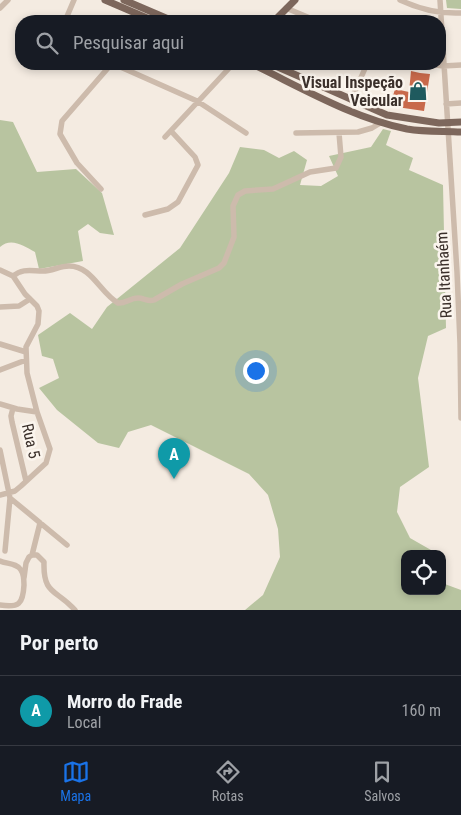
<!DOCTYPE html>
<html lang="pt">
<head>
<meta charset="utf-8">
<style>
  :root { --surface:#171b24; --page:#20242c; --text:#f1f3f6; --muted:#9ea1a6; --line:#363941; --accent:#1a73e8 }
  body { margin:0; font-family:"Roboto Condensed",sans-serif; background:var(--page); color:var(--text) }
  .controls { position:absolute; right:15px; bottom:15px; display:grid; overflow:hidden; border-radius:10px; box-shadow:0 2px 8px #0003 }
  .controls button { width:45px; height:45px; display:grid; place-items:center; padding:0; border:0; border-bottom:1px solid var(--line); background:var(--surface); color:var(--text); font:25px sans-serif }
  .you { position:absolute; left:255px; top:370px; width:18px; height:18px; margin:-12px; border:4px solid #fff; border-radius:50%; background:#1a73e8; box-shadow:0 0 0 8px #1a73e833 }
  .badge { display:grid; place-items:center; width:32px; height:32px; border-radius:50%; background:var(--accent); color:#fff; font-size:16px; font-weight:700 }
  .pin { position:absolute; translate:-50% -41px; filter:drop-shadow(0 1px 2px #0008) }
  .pin::after { content:''; position:absolute; top:26px; width:18px; height:15px; background:inherit; clip-path:polygon(0 0,100% 0,50% 100%) }
  .list { margin:0; padding:0; list-style:none }
  h2 { display:flex; justify-content:space-between; align-items:center; height:65px; margin:0; padding:0 20px; font-size:21px }
  h2 small { font-size:16px; font-weight:400; color:var(--muted) }
  .list li { display:grid; grid-template-columns:32px 1fr auto; gap:15px; align-items:center; box-sizing:border-box; height:70px; padding:0 20px; border-top:1px solid var(--line) }
  .list b { display:block; font-size:19px; white-space:nowrap }
  .list p { margin:0; font-size:16px; white-space:nowrap; color:var(--muted) }
  .list em { font-size:16px; font-style:normal; color:var(--muted) }
  .icon { flex:none; width:28px; height:28px; fill:none; stroke:currentColor; stroke-width:2; stroke-linecap:round; stroke-linejoin:round }
  .map { position:relative; flex:none; width:461px; height:610px; overflow:hidden }
  .search { position:absolute; background:var(--surface); box-shadow:0 2px 8px #0003; left:15px; right:15px; top:15px; height:55px; display:flex; align-items:center; gap:12px; box-sizing:border-box; padding:0 18px; border-radius:20px; color:var(--muted); font-size:19px }
  .sheet { height:135px; background:var(--surface) }
  nav { display:flex; justify-content:space-around; align-items:center; box-sizing:border-box; height:70px; border-top:1px solid var(--line); background:var(--surface); font-size:14px; color:var(--muted) }
  nav a { display:grid; justify-items:center; gap:2px }
  nav .on { color:var(--accent) }
  .map>svg:first-child { display:block }
  .green { fill:#b8c4a0 }
  .building { fill:#c8694b }
  .lines { fill:none; stroke-linecap:round; stroke-linejoin:round }
  .minor { stroke:#cdbbac; stroke-width:5.5 }
  .major { stroke:#7d675c; stroke-width:7 }
  .labels { text-anchor:middle; dominant-baseline:central; stroke-width:5; stroke-linejoin:round; paint-order:stroke }
  .poi-label { font-size:16px; font-weight:bold; fill:#3b302b; stroke:#fbf5ee; text-anchor:end }
  .street-label { font-size:16px; fill:#3b302b; stroke:#fbf5ee }
</style>
</head>
<body>
<div class="map">
<svg width="461" height="610" viewBox="0 0 461 610">
  <rect width="100%" height="100%" fill="#f4ebe1"/>
  <!-- green -->
  <path class="green" d="M446 0H461V9L447 8Z
    M0 120 13 122 37 172 76 169 102 193 114 235 100 233 88 224 78 231 83 261 39 269 35 252C24 246 11 237 0 247Z
    M383 129 391 131 386 145 413 158 409 170 443 185 446 328 428 336 418 378 429 467 400 487 397 512 410 538 431 550 432 554H405V591H442V583L461 590V610H245L263 595 280 557 278 529 268 495 249 474 151 425 128 432 119 448 98 443 57 410 39 388 59 378 53 359 42 356 38 335 70 313 92 329 107 307 180 248 229 173 240 147 264 150 279 158 294 151 307 160 300 185 321 186 338 176 329 156 371 147Z"/>
  <!-- building -->
  <path class="building" d="M411 71 420 73 430 74 424 111 390 106 395 89 409 92Z"/>
  <g class="lines">
    <!-- minor -->
    <path class="minor" d="M400 0C419 9 439 14 461 13
      M440 0 457 272 460 343 461 418
      M0 8 8 0
      M286 8 317 21
      M65 21 74 0
      M430 64 443 66 461 65
      M351 100 367 64
      M446 104 461 103
      M296 133 358 132 372 128 382 122
      M165 137 233 64
      M101 189 77 163 60 134 62 121 108 68 116 65 197 101 246 133
      M145 215 168 209 178 202 198 165 195 157 171 131
      M0 270 13 276 25 294 37 306 39 311 38 324 26 347 27 373 37 412 50 449 46 463 21 486 15 491 0 495
      M13 276C23 268 31 271 43 271 52 271 60 266 69 266 92 266 100 293 118 303 125 304 130 298 138 298 144 298 148 302 154 300L182 284 219 268 224 263 234 237 233 206 238 195 245 191 273 189 310 172 336 168 341 157 339 133
      M0 307 19 306 30 299
      M0 344 26 352
      M0 370 26 360
      M0 404 17 409 37 412
      M13 408 11 416 12 422 26 481
      M0 450 10 498 5 551
      M10 498 67 545
      M32 555 40 523
      M0 561C7 564 17 563 21 570 24 574 24 580 24 585 23 604 19 608 0 605
      M24 578 26 563 29 557 32 555H37L44 562C43 595 56 589 75 610"/>
    <!-- major -->
    <path class="major" d="M105 0 154 21
      M124 0 173 21
      M274 21 295 0
      M252 64C302 88 353 118 407 129 425 132 443 131 461 132
      M271 64 387 115 439 123 461 122"/>
  </g>
  <!-- icons -->
  <defs>
    <g id="shop-bare" transform="scale(1.5)"><path d="M-5-2.5h2.3a2.7 3.5 0 0 1 5.4 0H5L5.5 6h-11ZM-1.5-2.5h3a1.5 2.3 0 0 0-3 0Z" fill="#1f5a5e" stroke="#fbf5ee" stroke-width="2.5" paint-order="stroke"/></g>
  </defs>
  <g fill-rule="evenodd">
    <use href="#shop-bare" x="418" y="91"/>
  </g>
  <g class="labels">
    <!-- poi labels -->
    <g class="poi-label">
      <text x="403" y="82">Visual Inspeção<tspan x="403" dy="18">Veicular</tspan></text>
    </g>
    <!-- street labels -->
    <g class="street-label">
      <text transform="translate(444 275) rotate(-93)">Rua Itanhaém</text>
      <text transform="translate(31 441) rotate(77)">Rua 5</text>
    </g>
  </g>
</svg>
<div class="controls">
<button><svg class="icon" aria-label="locate" viewBox="0 0 24 24"><circle cx="12" cy="12" r="6"/><path d="M12 2v4M12 18v4M2 12h4M18 12h4"/></svg></button>
</div>
<div class="you"></div>
<div class="pin badge" style="left:174px;top:479px;background:#0f9aa8">A</div>
<div class="search"><svg class="icon" aria-label="search" viewBox="0 0 24 24"><circle cx="10" cy="10" r="6"/><path d="M15 15l6 6"/></svg>Pesquisar aqui</div>
</div>
<section class="sheet">
<h2>Por perto<small></small></h2>
<ul class="list">
<li><span class="badge" style="background:#0f9aa8">A</span><div><b>Morro do Frade</b><p>Local</p></div><em>160 m</em></li>
</ul>
</section>
<nav>
<a class="on"><svg class="icon" aria-label="map" viewBox="0 0 24 24"><path d="M3 6l6-2 6 2 6-2v14l-6 2-6-2-6 2zM9 4v14M15 6v14"/></svg>Mapa</a>
<a><svg class="icon" aria-label="directions" viewBox="0 0 24 24"><path d="M12 3l9 9-9 9-9-9zM9 14v-3h6M13 9l2 2-2 2"/></svg>Rotas</a>
<a><svg class="icon" aria-label="saved" viewBox="0 0 24 24"><path d="M7 4h10v16l-5-4-5 4z"/></svg>Salvos</a>
</nav>
</body>
</html>
